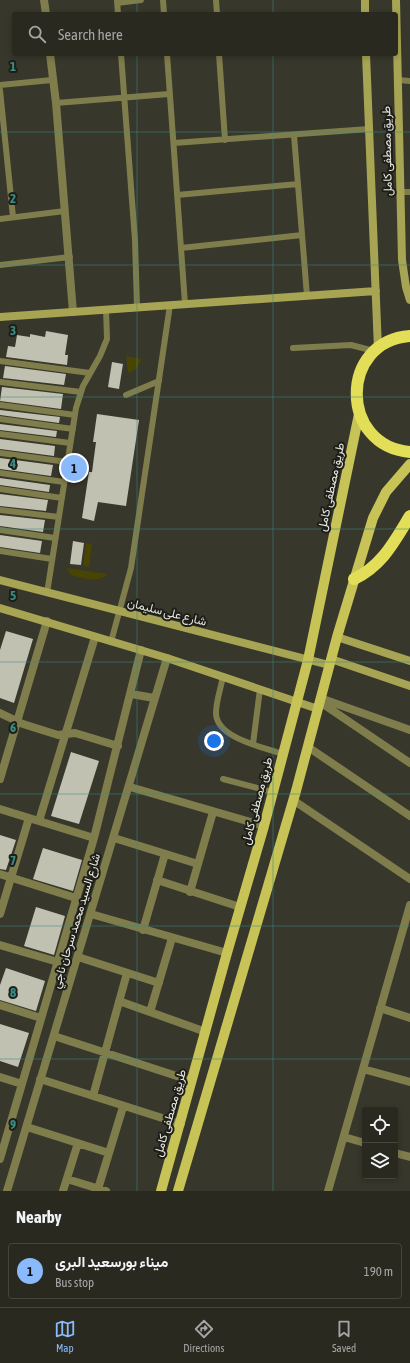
<!DOCTYPE html>
<html lang="en">
<head>
<meta charset="utf-8">
<style>
  :root { --surface:#292920; --page:#35352d; --text:#f1f3f6; --muted:#a5a6a5; --line:#45453e; --accent:#8abafc }
  body { margin:0; font-family:"Asap Condensed",Vazirmatn,sans-serif; background:var(--page); color:var(--text) }
  .controls { position:absolute; right:12px; bottom:12px; display:grid; overflow:hidden; border-radius:4px; box-shadow:0 2px 6px #0003 }
  .controls button { width:36px; height:36px; display:grid; place-items:center; padding:0; border:0; border-bottom:1px solid var(--line); background:var(--surface); color:var(--text); font:20px sans-serif }
  .you { position:absolute; left:214px; top:741px; width:14px; height:14px; margin:-10px; border:3px solid #fff; border-radius:50%; background:#1a73e8; box-shadow:0 0 0 6px #1a73e833 }
  .badge { display:grid; place-items:center; width:26px; height:26px; border-radius:50%; background:var(--accent); color:#111; font-size:13px; font-weight:700 }
  .pin { position:absolute; translate:-50% -50%; border:2px solid #fff; box-shadow:0 1px 4px #0006 }
  .list { margin:0; padding:0; list-style:none }
  h2 { display:flex; justify-content:space-between; align-items:center; height:52px; margin:0; padding:0 16px; font-size:17px }
  h2 small { font-size:13px; font-weight:400; color:var(--muted) }
  .list li { display:grid; grid-template-columns:26px 1fr auto; gap:12px; align-items:center; box-sizing:border-box; height:56px; margin:0 8px 8px; padding:0 8px; border:1px solid var(--line); border-radius:4px }
  .list b { display:block; font-size:15px; white-space:nowrap }
  .list p { margin:0; font-size:13px; white-space:nowrap; color:var(--muted) }
  .list em { font-size:13px; font-style:normal; color:var(--muted) }
  .icon { flex:none; width:22px; height:22px; fill:none; stroke:currentColor; stroke-width:2; stroke-linecap:round; stroke-linejoin:round }
  .map { position:relative; flex:none; width:410px; height:1191px; overflow:hidden }
  .search { position:absolute; background:var(--surface); box-shadow:0 2px 6px #0003; left:12px; right:12px; top:12px; height:44px; display:flex; align-items:center; gap:10px; box-sizing:border-box; padding:0 14px; border-radius:4px; color:var(--muted); font-size:15px }
  .sheet { height:116px; background:var(--surface) }
  nav { display:flex; justify-content:space-around; align-items:center; box-sizing:border-box; height:56px; border-top:1px solid var(--line); background:var(--surface); font-size:11px; color:var(--muted) }
  nav a { display:grid; justify-items:center; gap:2px }
  nav .on { color:var(--accent) }
  .map>svg:first-child { display:block }
  .green { fill:#484502 }
  .building { fill:#c1c1b2 }
  .lines { fill:none; stroke-linecap:round; stroke-linejoin:round }
  .lane { stroke:#7f7d4c; stroke-width:6 }
  .street { stroke:#7f7d4c; stroke-width:8 }
  .secondary { stroke:#a7a453; stroke-width:8 }
  .primary { stroke:#c7c356; stroke-width:10 }
  .highway { stroke:#e3de57; stroke-width:12 }
  .grid { fill:none; stroke:#3a8d85; stroke-width:1; stroke-opacity:0.55 }
  .labels { text-anchor:middle; dominant-baseline:central; stroke-width:4; stroke-linejoin:round; paint-order:stroke }
  .street-label { font-size:12px; fill:#e8e8e0; stroke:#1e1e19 }
  .grid-label { font-size:13px; text-anchor:middle; font-weight:bold; fill:#3a8d85; stroke:#1e1e19; stroke-width:4; stroke-linejoin:round; paint-order:stroke }
</style>
</head>
<body>
<div class="map">
<svg width="410" height="1191" viewBox="0 0 410 1191">
  <rect width="100%" height="100%" fill="#37372b"/>
  <!-- green -->
  <path class="green" d="M126 356 142 359 136 369 128 373Z
    M86 543 92 544 89 567 83 566Z
    M66 568 108 574C97 584 84 578 71 575Z"/>
  <!-- building -->
  <path class="building" d="M46 331 68 335 65 355H68L67 365 6 357 8 346 15 347 17 335 30 337V334L45 337Z
    M112 362 123 364 119 389 108 387Z
    M5 366 66 374 64 385 3 378Z
    M2 387 63 394 61 409 0 401Z
    M0 410 60 417 59 423 0 415Z
    M97 414 139 420 126 506 98 502 94 521 82 518 89 472H92L96 442H93Z
    M0 424 57 431 56 437 0 430Z
    M0 439 55 446 54 456 0 449Z
    M0 458 53 465 51 476 0 469Z
    M0 478 50 485 49 492 0 485Z
    M0 494 48 500 46 511 0 506Z
    M0 515 45 520 43 532 0 526Z
    M0 535 42 541 40 553 0 547Z
    M73 541 84 543 81 565 70 564Z
    M6 631 33 639 14 703 0 698V650Z
    M71 752 99 761 79 824 51 816Z
    M0 835 16 840 6 870 0 869Z
    M43 848 82 860 73 891 33 879Z
    M36 907 65 916 54 955 24 946Z
    M6 968 45 981 36 1011 0 1000V985Z
    M0 1024 29 1033 18 1067 0 1061Z"/>
  <g class="lines">
    <!-- lane -->
    <path class="lane" d="M117 0 118 14
      M163 0 164 14
      M216 0 217 14
      M117 3 141 0
      M121 54 135 240 137 307
      M167 54 185 304
      M219 54 225 140
      M398 80 410 81
      M0 85 52 80
      M0 90 13 217
      M56 103 169 94
      M294 135 307 296
      M174 143 369 129
      M401 192H410
      M177 195 298 184
      M0 219 65 211
      M181 248 302 235
      M0 265 70 257
      M293 348 351 345 374 351
      M0 361 90 373
      M0 382 81 392
      M126 395 159 381
      M0 405 75 415
      M0 419 73 429
      M0 434 70 443
      M0 453 67 462
      M0 473 64 482
      M0 489 62 498
      M0 510 59 517
      M0 530 55 538
      M0 551 52 559
      M47 593 76 408 83 386 100 356 107 339 106 309
      M111 642 131 568 170 305
      M223 676C221 688 216 701 216 713 216 738 263 747 282 754
      M253 744 260 689
      M223 779 273 792"/>
    <!-- street -->
    <path class="street" d="M44 0 46 14
      M50 54 56 103 73 312
      M131 694 154 698
      M320 698 410 730
      M320 702 410 763
      M0 713 23 724 58 735 75 733 118 746
      M308 747 410 816
      M0 779 47 621
      M130 787 264 826
      M293 800 410 879
      M0 809 94 838
      M39 821 95 637
      M114 838 198 864
      M0 874 76 898
      M157 880 240 907
      M190 892 213 812
      M0 914 29 818
      M91 914 227 953
      M143 930 165 854
      M0 945 58 962
      M78 957 159 983
      M119 1001 206 1032
      M0 1005 41 1018
      M380 1008 410 1018
      M150 1012 172 938
      M54 1036 192 1081
      M363 1069 410 1082
      M0 1077 22 1084
      M40 1079 181 1124
      M93 1096 127 973
      M27 1127 109 1153
      M344 1137 365 1143
      M395 1153 410 1157
      M0 1159 94 838 141 650
      M67 1179 106 1191
      M98 1189 123 1107
      M7 1191 167 658
      M63 1191 78 1143
      M328 1191 410 905"/>
    <!-- secondary -->
    <path class="secondary" d="M365 0V14
      M396 0 402 260 406 287 410 300
      M366 54 378 349
      M0 317 376 291
      M0 580 329 665
      M0 608 167 658 318 709
      M337 637 410 661
      M331 659 410 686"/>
    <!-- primary -->
    <path class="primary" d="M161 1191 227 953 264 826 308 660 359 414
      M178 1191 296 791 337 637 373 518 386 492 410 464"/>
    <!-- highway -->
    <path class="highway" d="M410 336C339 341 339 446 410 452
      M354 579C382 566 394 542 410 516"/>
  </g>
  <!-- grid -->
  <path class="grid" d="M137 0V14M273 0V14M137 54V1191M273 54V1191M0 132H410M0 265H410M0 397H410M0 529H410M0 662H410M0 794H410M0 926H410M0 1059H410"/>
  <g class="labels">
    <!-- street labels -->
    <g class="street-label">
      <text transform="translate(387 151) rotate(-91)">طريق مصطفى كامل</text>
      <text transform="translate(331 487) rotate(-78)">طريق مصطفى كامل</text>
      <text transform="translate(167 612) rotate(14)">شارع على سليمان</text>
      <text transform="translate(257 801) rotate(-75)">طريق مصطفى كامل</text>
      <text transform="translate(76 921) rotate(-73)">شارع السيد محمد سرحان ناجي</text>
      <text transform="translate(170 1113) rotate(-74)">طريق مصطفى كامل</text>
    </g>
  </g>
  <g class="grid-label">
    <text x="13" y="71">1</text>
    <text x="13" y="203">2</text>
    <text x="13" y="335">3</text>
    <text x="13" y="468">4</text>
    <text x="13" y="600">5</text>
    <text x="13" y="732">6</text>
    <text x="13" y="865">7</text>
    <text x="13" y="997">8</text>
    <text x="13" y="1129">9</text>
  </g>
</svg>
<div class="controls">
<button><svg class="icon" aria-label="locate" viewBox="0 0 24 24"><circle cx="12" cy="12" r="6"/><path d="M12 2v4M12 18v4M2 12h4M18 12h4"/></svg></button>
<button><svg class="icon" aria-label="layers" viewBox="0 0 24 24"><path d="M12 4l9 5-9 5-9-5zM3 14l9 5 9-5"/></svg></button>
</div>
<div class="you"></div>
<div class="pin badge" style="left:74px;top:468px">1</div>
<div class="search"><svg class="icon" aria-label="search" viewBox="0 0 24 24"><circle cx="10" cy="10" r="6"/><path d="M15 15l6 6"/></svg>Search here</div>
</div>
<section class="sheet">
<h2>Nearby<small></small></h2>
<ul class="list">
<li><span class="badge">1</span><div><b>ميناء بورسعيد البرى</b><p>Bus stop</p></div><em>190 m</em></li>
</ul>
</section>
<nav>
<a class="on"><svg class="icon" aria-label="map" viewBox="0 0 24 24"><path d="M3 6l6-2 6 2 6-2v14l-6 2-6-2-6 2zM9 4v14M15 6v14"/></svg>Map</a>
<a><svg class="icon" aria-label="directions" viewBox="0 0 24 24"><path d="M12 3l9 9-9 9-9-9zM9 14v-3h6M13 9l2 2-2 2"/></svg>Directions</a>
<a><svg class="icon" aria-label="saved" viewBox="0 0 24 24"><path d="M7 4h10v16l-5-4-5 4z"/></svg>Saved</a>
</nav>
</body>
</html>
